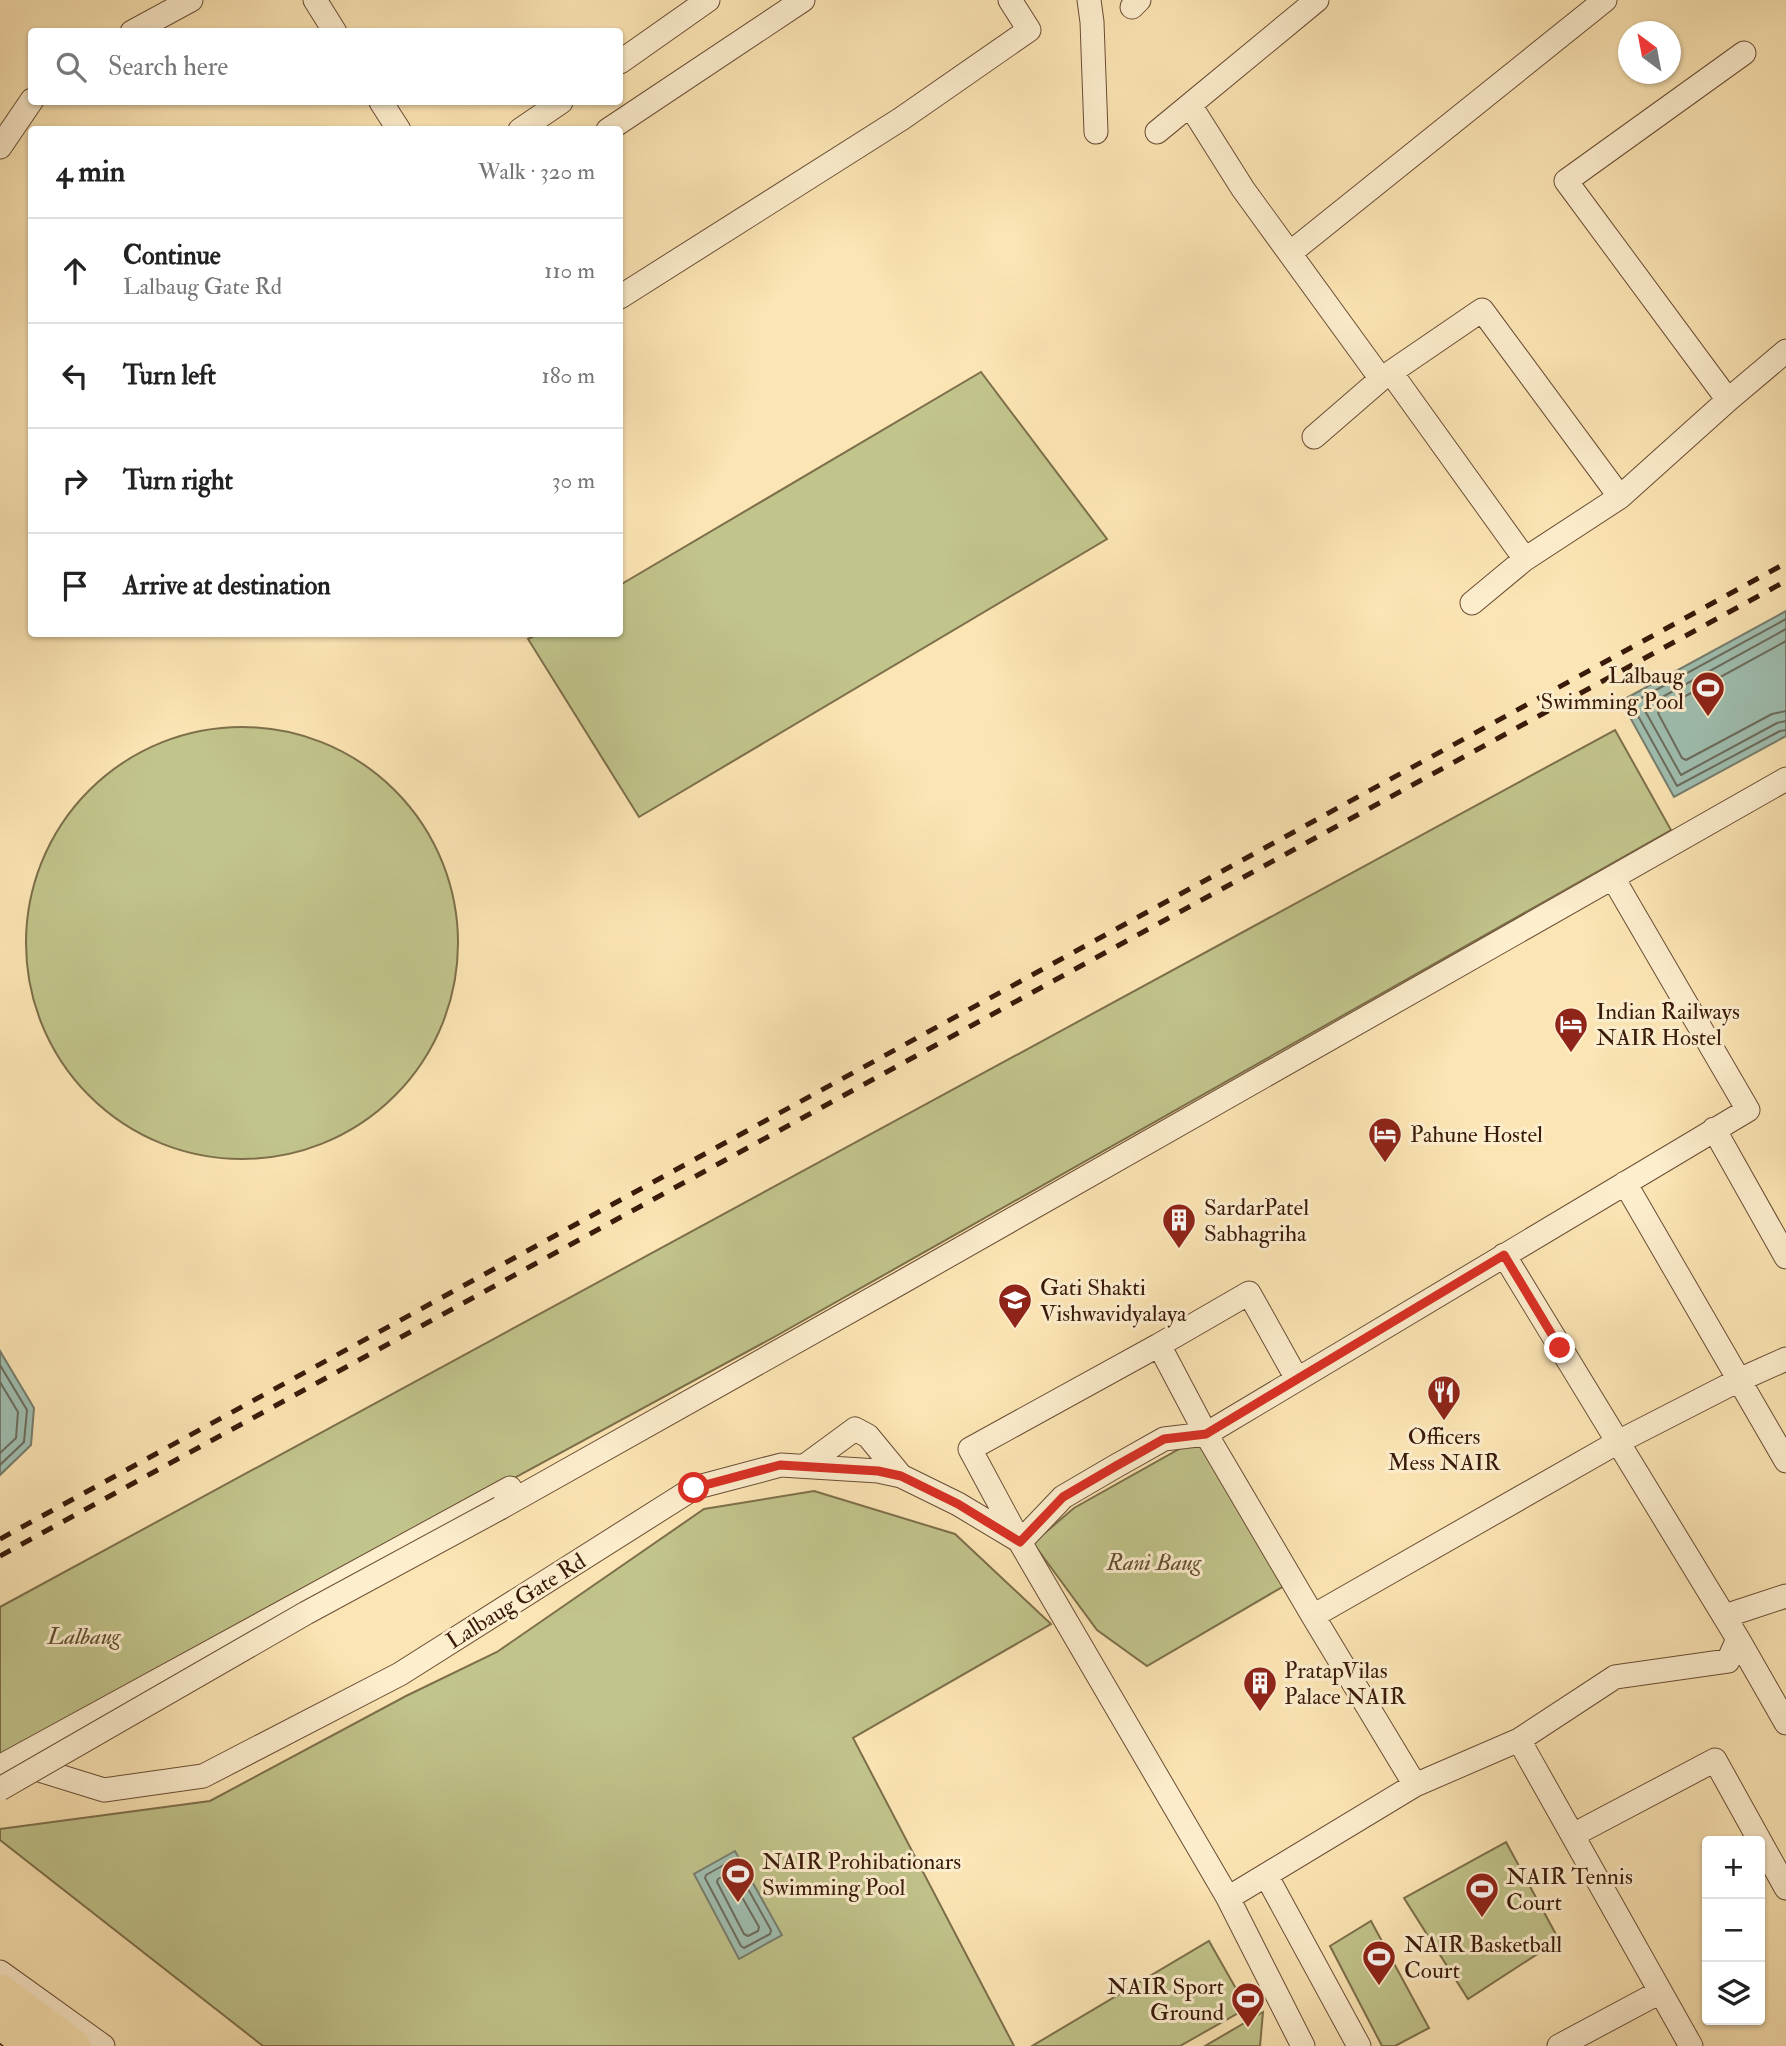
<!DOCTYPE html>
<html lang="en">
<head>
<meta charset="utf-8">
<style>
  :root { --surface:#fff; --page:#f6f6f6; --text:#222; --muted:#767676; --line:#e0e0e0 }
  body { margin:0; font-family:"IM FELL Double Pica",serif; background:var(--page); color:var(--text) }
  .controls { position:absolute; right:21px; bottom:21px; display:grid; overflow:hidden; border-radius:7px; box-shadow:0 2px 5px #0004 }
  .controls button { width:63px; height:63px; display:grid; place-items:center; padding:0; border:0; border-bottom:2px solid var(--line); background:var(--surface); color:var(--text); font:35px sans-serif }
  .compass { position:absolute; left:1618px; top:21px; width:63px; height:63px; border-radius:50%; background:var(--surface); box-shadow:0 2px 5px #0004; rotate:328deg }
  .stop { position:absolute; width:21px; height:21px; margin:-16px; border:5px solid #d93025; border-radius:50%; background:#fff }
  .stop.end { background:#d93025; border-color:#fff; box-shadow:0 2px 7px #0008 }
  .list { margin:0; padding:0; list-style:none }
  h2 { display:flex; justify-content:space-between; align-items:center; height:91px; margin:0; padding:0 28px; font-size:30px }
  h2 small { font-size:23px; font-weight:400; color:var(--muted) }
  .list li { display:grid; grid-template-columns:46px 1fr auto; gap:21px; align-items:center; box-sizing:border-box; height:105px; padding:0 28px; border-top:2px solid var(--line) }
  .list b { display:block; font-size:26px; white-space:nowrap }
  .list p { margin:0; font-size:23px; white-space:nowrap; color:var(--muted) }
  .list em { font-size:23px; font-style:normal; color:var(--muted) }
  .icon { flex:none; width:38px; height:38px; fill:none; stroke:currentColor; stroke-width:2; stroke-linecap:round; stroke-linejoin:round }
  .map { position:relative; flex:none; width:1786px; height:2046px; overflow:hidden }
  .search { position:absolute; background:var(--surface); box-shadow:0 2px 5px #0004; left:28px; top:28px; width:595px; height:77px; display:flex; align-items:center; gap:18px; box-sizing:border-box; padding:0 24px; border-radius:7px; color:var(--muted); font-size:26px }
  .panel { position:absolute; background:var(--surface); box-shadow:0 2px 5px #0004; left:28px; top:126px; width:595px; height:511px; border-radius:7px }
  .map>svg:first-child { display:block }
  .green { fill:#c1c48b; stroke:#7d6f4a; stroke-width:2 }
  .water { fill:#9fbfb1; stroke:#767d6e; stroke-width:2 }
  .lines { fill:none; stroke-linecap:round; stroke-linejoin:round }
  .shore { stroke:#6c6c5e; stroke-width:2 }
  .minor-casing { stroke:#6a4d34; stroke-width:25 }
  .highway-casing { stroke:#391a0a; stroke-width:36 }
  .minor { stroke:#fdeece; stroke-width:23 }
  .highway { stroke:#fce5b4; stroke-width:33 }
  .rail { stroke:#391a0a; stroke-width:5; stroke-dasharray:12 12; stroke-linecap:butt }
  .minor-bridge-casing { stroke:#6a4d34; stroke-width:25; stroke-linecap:butt }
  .minor-bridge { stroke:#fdeece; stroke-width:23 }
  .route { stroke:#d93025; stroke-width:9 }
  .labels { text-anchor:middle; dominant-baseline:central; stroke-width:6; stroke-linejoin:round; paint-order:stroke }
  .poi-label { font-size:23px; fill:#391a0a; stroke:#fdeece; text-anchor:start }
  .park-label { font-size:23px; font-style:italic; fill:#624d31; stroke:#fdeece }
  .street-label { font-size:23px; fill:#391a0a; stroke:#fdeece }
</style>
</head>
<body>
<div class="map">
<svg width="1786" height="2046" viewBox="0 0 1786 2046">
  <rect width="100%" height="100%" fill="#fce5b4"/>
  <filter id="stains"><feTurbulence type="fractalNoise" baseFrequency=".00286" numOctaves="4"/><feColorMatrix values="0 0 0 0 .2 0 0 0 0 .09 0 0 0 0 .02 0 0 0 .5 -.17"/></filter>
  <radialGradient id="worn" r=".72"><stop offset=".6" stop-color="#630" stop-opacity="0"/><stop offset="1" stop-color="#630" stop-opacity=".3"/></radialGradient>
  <!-- green -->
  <path class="green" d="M981 372 1107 539 639 817 528 639 538 634H620V585Z
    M26 943a216 216 0 1 1 432 0a216 216 0 1 1-432 0Z
    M1615 730 1671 830 776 1336 0 1757V1607Z
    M1206 1434 1284 1586 1147 1666 1097 1630 1033 1543 1074 1508Z
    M814 1491 955 1534 1051 1624 853 1738 1014 2046H263L0 1840V1829L210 1801 406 1696 497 1652 704 1509Z
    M1506 1842 1559 1940 1468 1999 1404 1898Z
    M1371 1921 1429 2028 1395 2046H1382L1330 1946Z
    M1209 1941 1247 2008 1180 2046H1032Z
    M1263 2012 1260 2046H1205Z"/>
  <!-- water -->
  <path class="water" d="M1786 611V736L1674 797 1621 701Z
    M0 1351 34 1408 31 1445 0 1475Z
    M735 1851 782 1935 739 1959 694 1874Z"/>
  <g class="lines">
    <!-- shore -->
    <path class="shore" d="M1786 619 1634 702 1632 705 1677 786 1780 731 1786 730
      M1786 629 1646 706 1644 709 1681 775 1777 723 1786 721
      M1786 641 1660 710 1658 713 1682 758 1686 760 1772 714 1786 711
      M0 1365 27 1410 24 1442 0 1465
      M0 1382 18 1412 16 1438 0 1453
      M729 1862 734 1864 771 1930 770 1934 744 1948 741 1946 705 1878 706 1875Z
      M727 1874 730 1876 759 1927 758 1931 748 1936 744 1934 717 1882 718 1879Z"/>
    <!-- minor casing -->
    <g class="minor-casing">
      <path id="minor" d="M315 0 335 32
        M1089 0 1092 22 1096 132
        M1132 7 1139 0
        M132 32 191 0
        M620 62 708 0
        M381 102 399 130
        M1190 105 1243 189 1381 379
        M520 130 561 102
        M608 130 803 0
        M1157 132 1317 0
        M0 147 32 100
        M1290 253 1605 0
        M620 297 901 119 1029 30 1010 0
        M1392 374 1525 559
        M1728 400 1566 181 1744 53
        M1314 437 1381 379 1482 310 1620 497
        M1472 603 1525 559 1620 497 1728 400 1786 351
        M1714 1129 1786 1257
        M1625 1183 1786 1461
        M1504 1255 1738 1639 1728 1661 1615 1677 1519 1740 1415 1785 1313 1616 1206 1434 1748 1110 1613 878
        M1159 1345 1249 1293 1297 1379
        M806 1465 855 1429 868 1436 901 1476
        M500 1508 902 1282 1786 779
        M1020 1542 1063 1497 1116 1466 1164 1439 1206 1434 1159 1345 970 1449 1020 1542 1228 1898 1303 2046
        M1313 1616 1618 1442 1739 1380 1786 1359
        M1725 1616 1786 1596
        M1738 1639 1786 1723
        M1519 1740 1691 2046
        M10 1761 104 1790 203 1776 400 1674 694 1488 781 1465 878 1471 901 1476 958 1504 1018 1540
        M3 1765 510 1488
        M1573 1835 1715 1760 1786 1888
        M1266 1875 1359 2046
        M1228 1898 1415 1785
        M0 1972 103 2046
        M1559 2046 1660 1992"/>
    </g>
    <!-- highway casing -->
    <g class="highway-casing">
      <path id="highway" d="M0 1991 74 2046
        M0 2022 31 2046"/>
    </g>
    <!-- minor -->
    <use href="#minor" class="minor"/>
    <!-- highway -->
    <use href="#highway" class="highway"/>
    <!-- rail -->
    <path class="rail" d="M0 1539 1786 563
      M0 1556 1786 581"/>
    <!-- minor-bridge casing -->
    <g class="minor-bridge-casing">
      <path id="minor-bridge" d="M0 1789 306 1613 500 1508"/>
    </g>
    <!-- minor-bridge -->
    <use href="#minor-bridge" class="minor-bridge"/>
  </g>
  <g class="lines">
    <!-- route -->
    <path class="route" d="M694 1488 780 1465 878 1471 901 1476 958 1504 1020 1542 1063 1497 1116 1466 1164 1439 1206 1434 1504 1255 1560 1348"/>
  </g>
  <!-- icons -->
  <defs>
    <g id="stadium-pin" transform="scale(1.75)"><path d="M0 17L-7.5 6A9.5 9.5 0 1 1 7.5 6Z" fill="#8f2418" stroke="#fdeece"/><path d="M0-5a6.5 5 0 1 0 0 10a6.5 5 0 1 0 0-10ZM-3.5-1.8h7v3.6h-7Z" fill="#fff"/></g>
    <g id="hotel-pin" transform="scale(1.75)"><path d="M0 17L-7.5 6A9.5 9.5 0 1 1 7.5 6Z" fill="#8f2418" stroke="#fdeece"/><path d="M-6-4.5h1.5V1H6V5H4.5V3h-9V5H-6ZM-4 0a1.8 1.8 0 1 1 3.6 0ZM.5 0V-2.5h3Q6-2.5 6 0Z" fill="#fff"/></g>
    <g id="building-pin" transform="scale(1.75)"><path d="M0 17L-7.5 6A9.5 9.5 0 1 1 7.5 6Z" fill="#8f2418" stroke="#fdeece"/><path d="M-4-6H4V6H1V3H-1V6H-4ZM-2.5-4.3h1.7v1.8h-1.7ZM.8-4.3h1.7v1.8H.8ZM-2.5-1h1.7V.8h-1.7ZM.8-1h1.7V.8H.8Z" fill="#fff"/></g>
    <g id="university-pin" transform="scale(1.75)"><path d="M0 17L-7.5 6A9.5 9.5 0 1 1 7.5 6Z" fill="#8f2418" stroke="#fdeece"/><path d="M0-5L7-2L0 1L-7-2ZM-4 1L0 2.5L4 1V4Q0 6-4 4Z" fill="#fff"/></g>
    <g id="restaurant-pin" transform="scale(1.75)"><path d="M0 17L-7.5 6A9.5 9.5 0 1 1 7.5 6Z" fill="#8f2418" stroke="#fdeece"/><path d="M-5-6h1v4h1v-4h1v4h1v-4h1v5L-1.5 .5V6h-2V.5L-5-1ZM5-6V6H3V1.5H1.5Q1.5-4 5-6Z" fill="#fff"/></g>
  </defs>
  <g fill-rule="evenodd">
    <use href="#stadium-pin" x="1708" y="688"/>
    <use href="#hotel-pin" x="1571" y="1024"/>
    <use href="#hotel-pin" x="1385" y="1134"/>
    <use href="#building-pin" x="1179" y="1220"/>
    <use href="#university-pin" x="1015" y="1300"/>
    <use href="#restaurant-pin" x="1444" y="1392"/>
    <use href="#building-pin" x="1260" y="1683"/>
    <use href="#stadium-pin" x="738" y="1874"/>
    <use href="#stadium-pin" x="1482" y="1889"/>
    <use href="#stadium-pin" x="1379" y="1957"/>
    <use href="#stadium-pin" x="1248" y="1999"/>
  </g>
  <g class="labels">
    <!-- poi labels -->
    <g class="poi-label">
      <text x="1684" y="675" text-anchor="end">Lalbaug<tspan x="1684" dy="26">Swimming Pool</tspan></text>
      <text x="1596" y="1011">Indian Railways<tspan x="1596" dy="26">NAIR Hostel</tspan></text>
      <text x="1410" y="1134">Pahune Hostel</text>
      <text x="1204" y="1207">SardarPatel<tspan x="1204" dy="26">Sabhagriha</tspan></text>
      <text x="1040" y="1287">Gati Shakti<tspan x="1040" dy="26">Vishwavidyalaya</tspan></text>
      <text x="1444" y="1436" text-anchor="middle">Officers<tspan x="1444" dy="26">Mess NAIR</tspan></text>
      <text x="1284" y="1670">PratapVilas<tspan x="1284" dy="26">Palace NAIR</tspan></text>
      <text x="762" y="1861">NAIR Prohibationars<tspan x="762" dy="26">Swimming Pool</tspan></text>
      <text x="1506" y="1876">NAIR Tennis<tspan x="1506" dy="26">Court</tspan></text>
      <text x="1404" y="1944">NAIR Basketball<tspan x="1404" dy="26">Court</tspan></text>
      <text x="1224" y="1986" text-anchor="end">NAIR Sport<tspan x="1224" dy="26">Ground</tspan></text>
    </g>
    <!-- park labels -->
    <g class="park-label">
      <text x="1154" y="1562">Rani Baug</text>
      <text x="84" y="1636">Lalbaug</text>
    </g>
    <!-- street labels -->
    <g class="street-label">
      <text transform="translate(516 1601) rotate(-32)">Lalbaug Gate Rd</text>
    </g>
  </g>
  <rect width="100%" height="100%" filter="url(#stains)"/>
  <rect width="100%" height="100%" fill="url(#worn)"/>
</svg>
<div class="controls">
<button>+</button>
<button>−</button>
<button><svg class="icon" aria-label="layers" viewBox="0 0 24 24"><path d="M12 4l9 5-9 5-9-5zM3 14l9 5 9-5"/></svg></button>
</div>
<svg class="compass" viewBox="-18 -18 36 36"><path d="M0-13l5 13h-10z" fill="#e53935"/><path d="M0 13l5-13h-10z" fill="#767676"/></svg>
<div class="stop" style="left:694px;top:1488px"></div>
<div class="stop end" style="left:1560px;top:1348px"></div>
<div class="search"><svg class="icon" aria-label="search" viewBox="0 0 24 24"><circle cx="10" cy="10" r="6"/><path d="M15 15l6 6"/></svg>Search here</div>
<section class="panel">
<h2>4 min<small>Walk · 320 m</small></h2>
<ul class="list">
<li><svg class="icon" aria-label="ahead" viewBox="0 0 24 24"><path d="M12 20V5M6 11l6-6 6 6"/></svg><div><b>Continue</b><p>Lalbaug Gate Rd</p></div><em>110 m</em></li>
<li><svg class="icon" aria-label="left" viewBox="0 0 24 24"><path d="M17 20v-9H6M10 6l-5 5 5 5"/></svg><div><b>Turn left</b></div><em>180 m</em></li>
<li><svg class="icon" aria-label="right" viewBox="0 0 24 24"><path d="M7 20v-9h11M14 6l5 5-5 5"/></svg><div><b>Turn right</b></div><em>30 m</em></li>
<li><svg class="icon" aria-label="arrive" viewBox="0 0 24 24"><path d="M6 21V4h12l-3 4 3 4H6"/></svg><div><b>Arrive at destination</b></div></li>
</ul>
</section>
</div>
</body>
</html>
